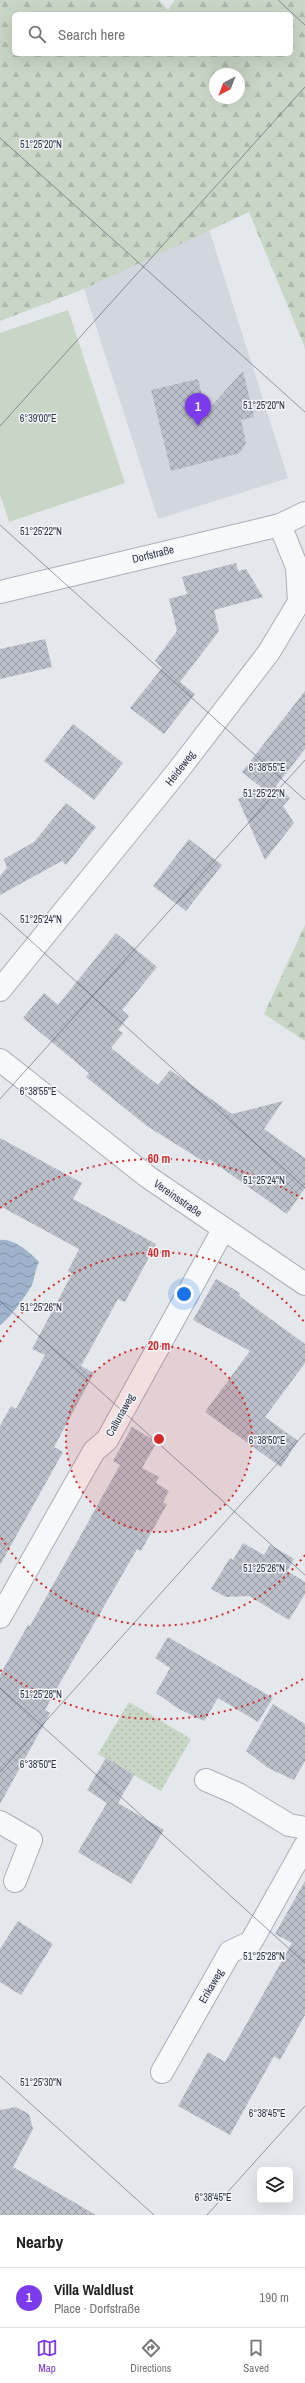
<!DOCTYPE html>
<html lang="en">
<head>
<meta charset="utf-8">
<style>
  :root { --surface:#fff; --page:#f6f6f6; --text:#222; --muted:#767676; --line:#e0e0e0; --accent:#7c3aed }
  body { margin:0; font-family:"Archivo Narrow",sans-serif; background:var(--page); color:var(--text) }
  .controls { position:absolute; right:12px; bottom:12px; display:grid; overflow:hidden; border-radius:6px; box-shadow:0 4px 16px #0002 }
  .controls button { width:36px; height:36px; display:grid; place-items:center; padding:0; border:0; border-bottom:1px solid var(--line); background:var(--surface); color:var(--text); font:20px sans-serif }
  .compass { position:absolute; left:209px; top:68px; width:36px; height:36px; border-radius:50%; background:var(--surface); box-shadow:0 4px 16px #0002; rotate:222deg }
  .you { position:absolute; left:184px; top:1294px; width:14px; height:14px; margin:-10px; border:3px solid #fff; border-radius:50%; background:#1a73e8; box-shadow:0 0 0 6px #1a73e833 }
  .badge { display:grid; place-items:center; width:26px; height:26px; border-radius:50%; background:var(--accent); color:#fff; font-size:13px; font-weight:700 }
  .pin { position:absolute; translate:-50% -33px; filter:drop-shadow(0 1px 2px #0008) }
  .pin::after { content:''; position:absolute; top:21px; width:14px; height:12px; background:inherit; clip-path:polygon(0 0,100% 0,50% 100%) }
  .list { margin:0; padding:0; list-style:none }
  h2 { display:flex; justify-content:space-between; align-items:center; height:52px; margin:0; padding:0 16px; font-size:17px }
  h2 small { font-size:13px; font-weight:400; color:var(--muted) }
  .list li { display:grid; grid-template-columns:26px 1fr auto; gap:12px; align-items:center; box-sizing:border-box; height:60px; padding:0 16px; border-top:1px solid var(--line) }
  .list b { display:block; font-size:15px; white-space:nowrap }
  .list p { margin:0; font-size:13px; white-space:nowrap; color:var(--muted) }
  .list em { font-size:13px; font-style:normal; color:var(--muted) }
  .icon { flex:none; width:22px; height:22px; fill:none; stroke:currentColor; stroke-width:2; stroke-linecap:round; stroke-linejoin:round }
  .map { position:relative; flex:none; width:305px; height:2215px; overflow:hidden }
  .search { position:absolute; background:var(--surface); box-shadow:0 4px 16px #0002; left:12px; right:12px; top:12px; height:44px; display:flex; align-items:center; gap:10px; box-sizing:border-box; padding:0 14px; border-radius:6px; color:var(--muted); font-size:15px }
  .sheet { height:112px; background:var(--surface) }
  nav { display:flex; justify-content:space-around; align-items:center; box-sizing:border-box; height:56px; border-top:1px solid var(--line); background:var(--surface); font-size:11px; color:var(--muted) }
  nav a { display:grid; justify-items:center; gap:2px }
  nav .on { color:var(--accent) }
  .map>svg:first-child { display:block }
  .built { fill:#d2d6de }
  .forest { fill:url(#forest-firs); fill-rule:evenodd }
  .park { fill:url(#park-dots) }
  .pitch { fill:#c9d6c5 }
  .water { fill:url(#water-waves) }
  .building { fill:url(#building-cross-hatch) }
  .lines { fill:none; stroke-linecap:round; stroke-linejoin:round }
  .street-casing { stroke:#a9aeb7; stroke-width:24 }
  .street { stroke:#f7f8fa; stroke-width:22 }
  .ticks { fill:none; stroke:#2b3445; stroke-width:1; stroke-opacity:0.45 }
  .ring { fill:none; stroke:#d62828; stroke-width:2; stroke-dasharray:2 4 }
  .labels { text-anchor:middle; dominant-baseline:central; stroke-width:3; stroke-linejoin:round; paint-order:stroke }
  .street-label { font-size:11px; fill:#2b3445; stroke:#f4f6f9 }
  .ticks-label { font-size:10px; text-anchor:middle; fill:#2b3445; stroke:#f4f6f9; stroke-width:3; stroke-linejoin:round; paint-order:stroke }
  .centre { fill:#d62828; stroke:#f4f6f9; stroke-width:2 }
  .ring-label { font-size:12px; text-anchor:middle; font-weight:bold; fill:#d62828; stroke:#f4f6f9; stroke-width:3; stroke-linejoin:round; paint-order:stroke }
</style>
</head>
<body>
<div class="map">
<svg width="305" height="2215" viewBox="0 0 305 2215">
  <defs>
    <pattern id="forest-firs" width="22" height="20" patternUnits="userSpaceOnUse"><rect width="22" height="20" fill="#c9d6c5"/><path d="M5 1l3.5 6h-7zM16 11l3.5 6h-7z" fill="#adb8ab"/></pattern>
    <pattern id="park-dots" width="8" height="8" patternUnits="userSpaceOnUse"><rect width="8" height="8" fill="#c9d6c5"/><path d="M2 2h.1M6 6h.1" fill="none" stroke="#adb8ab" stroke-width="1.8" stroke-linecap="round"/></pattern>
    <pattern id="water-waves" width="16" height="10" patternUnits="userSpaceOnUse"><rect width="16" height="10" fill="#9fb4cc"/><path d="M0 5q4-4 8 0t8 0" fill="none" stroke="#8293a7"/></pattern>
    <pattern id="building-cross-hatch" width="8" height="8" patternUnits="userSpaceOnUse"><rect width="8" height="8" fill="#bbc0ca"/><path d="M0 0l8 8M0 8l8-8" fill="none" stroke="#989da6"/></pattern>
  </defs>
  <rect width="100%" height="100%" fill="#e4e7ec"/>
  <!-- built -->
  <path class="built" d="M209 229 288 478 158 519 84 289Z"/>
  <!-- forest -->
  <path class="forest" d="M0 0H159L168 10 175 0H305V348L249 212 84 289 0 321ZM14 14H291V54H14ZM215 74H239V98H215Z
    M305 925V1041L264 1014Z"/>
  <!-- park -->
  <path class="park" d="M129 1702 191 1739 161 1791 98 1754Z"/>
  <!-- pitch -->
  <path class="pitch" d="M68 310 125 483 9 522 0 494V333Z"/>
  <!-- water -->
  <path class="water" d="M0 1240C13 1238 30 1252 39 1262 35 1269 35 1277 32 1285 27 1294 8 1321 0 1325Z"/>
  <!-- building -->
  <path class="building" d="M243 371 254 417 241 420 246 443 240 453 171 471 151 390 198 379 206 412Z
    M236 563 238 571 246 569 263 597 214 610 219 631 180 682 195 694 164 734 130 708 162 668 164 670 155 661 177 631 169 599 187 594 182 577Z
    M45 639 52 667 0 679V649Z
    M305 691V749L276 786 290 798 283 806 294 823 265 860 238 799 262 788 242 772Z
    M73 724 123 763 94 800 44 761Z
    M66 803 96 827 66 865 62 861 0 895V876L7 868 4 859 34 842Z
    M189 839 222 865 186 911 153 886Z
    M116 933 157 967 122 1010 129 1016 118 1030 123 1033 111 1048 158 1085 170 1070 232 1114 283 1101 264 1129 305 1158V1188L287 1214 209 1159 206 1163 147 1126 86 1077 89 1073 23 1018 44 993 58 1005Z
    M0 1138 82 1183 73 1199 156 1244 125 1302 118 1299 81 1366 94 1373 54 1447 63 1452 0 1565V1426L11 1406 16 1409 45 1355 32 1349 72 1274 68 1271 79 1249 0 1206Z
    M216 1279 240 1293 239 1296 305 1344V1363L265 1417 298 1441 281 1467 205 1412 250 1351 193 1320Z
    M132 1427 157 1442 142 1468 159 1477 156 1483 169 1491 163 1502 167 1504 141 1551 137 1549 61 1681 45 1710 50 1713 0 1804V1675L28 1625 30 1626 120 1465 113 1461Z
    M243 1543 264 1555 270 1545 294 1559 287 1571 305 1582V1594L289 1620 249 1596 226 1597 211 1589 230 1558 233 1560Z
    M168 1637 273 1698 258 1722 218 1698 204 1721 179 1709 156 1693 170 1668 155 1658Z
    M273 1704 305 1724V1761L294 1780 268 1768 246 1751Z
    M106 1758 134 1775 118 1803 164 1830 131 1884 78 1852 107 1803 87 1790Z
    M305 1881V2015L280 2060 274 2056 230 2135 178 2106 208 2052 225 2062 292 1943 275 1934Z
    M18 1921 53 1944 21 1995 0 1982V1949Z
    M16 2107 29 2114 33 2129 13 2167 96 2215H0V2110Z"/>
  <g class="lines">
    <!-- street casing -->
    <g class="street-casing">
      <path id="street" d="M0 592 280 525 305 513
        M0 990 177 772 269 652 299 602 297 567 280 525
        M0 1060 148 1177 305 1284
        M0 1617 94 1451 107 1440 223 1230
        M206 1780 238 1794 289 1825 305 1828
        M0 1822 31 1840 15 1881
        M162 2072 230 1952 251 1942 305 1846"/>
    </g>
    <!-- street -->
    <use href="#street" class="street"/>
  </g>
  <!-- ticks -->
  <path class="ticks" d="M278 0 305 25M0 138 305 412M0 426 305 87M0 525 305 800M0 913 305 1188M0 1099 305 760M0 1301 305 1575M0 1688 305 1963M0 1772 305 1433M0 2076 154 2215M207 2215 305 2106"/>
  <!-- distance rings -->
  <circle cx="159" cy="1439" r="93" fill="#d62828" fill-opacity=".12"/>
  <g class="ring">
    <circle cx="159" cy="1439" r="93"/>
    <path d="M305 1555A186 186 0 0 1 0 1536M0 1342A186 186 0 0 1 305 1323"/>
    <path d="M303 1679A280 280 0 0 1 0 1670M0 1208A280 280 0 0 1 303 1199"/>
  </g>
  <g class="labels">
    <!-- street labels -->
    <g class="street-label">
      <text transform="translate(153 554) rotate(-14)">Dorfstraße</text>
      <text transform="translate(180 768) rotate(-52)">Heideweg</text>
      <text transform="translate(178 1198) rotate(35)">Vereinsstraße</text>
      <text transform="translate(120 1415) rotate(-61)">Callunaweg</text>
      <text transform="translate(211 1986) rotate(-60)">Erikaweg</text>
    </g>
  </g>
  <g class="ticks-label">
    <text x="41" y="148">51°25'20"N</text>
    <text x="264" y="409">51°25'20"N</text>
    <text x="38" y="422">6°39'00"E</text>
    <text x="41" y="535">51°25'22"N</text>
    <text x="267" y="771">6°38'55"E</text>
    <text x="264" y="797">51°25'22"N</text>
    <text x="41" y="923">51°25'24"N</text>
    <text x="38" y="1095">6°38'55"E</text>
    <text x="264" y="1184">51°25'24"N</text>
    <text x="41" y="1311">51°25'26"N</text>
    <text x="267" y="1444">6°38'50"E</text>
    <text x="264" y="1572">51°25'26"N</text>
    <text x="41" y="1698">51°25'28"N</text>
    <text x="38" y="1768">6°38'50"E</text>
    <text x="264" y="1960">51°25'28"N</text>
    <text x="41" y="2086">51°25'30"N</text>
    <text x="267" y="2117">6°38'45"E</text>
    <text x="213" y="2201">6°38'45"E</text>
  </g>
  <circle cx="159" cy="1439" r="6" class="centre"/>
  <g class="ring-label">
    <text x="159" y="1163">60 m</text>
    <text x="159" y="1257">40 m</text>
    <text x="159" y="1350">20 m</text>
  </g>
</svg>
<div class="controls">
<button><svg class="icon" aria-label="layers" viewBox="0 0 24 24"><path d="M12 4l9 5-9 5-9-5zM3 14l9 5 9-5"/></svg></button>
</div>
<svg class="compass" viewBox="-18 -18 36 36"><path d="M0-13l5 13h-10z" fill="#e53935"/><path d="M0 13l5-13h-10z" fill="#767676"/></svg>
<div class="you"></div>
<div class="pin badge" style="left:198px;top:426px">1</div>
<div class="search"><svg class="icon" aria-label="search" viewBox="0 0 24 24"><circle cx="10" cy="10" r="6"/><path d="M15 15l6 6"/></svg>Search here</div>
</div>
<section class="sheet">
<h2>Nearby<small></small></h2>
<ul class="list">
<li><span class="badge">1</span><div><b>Villa Waldlust</b><p>Place · Dorfstraße</p></div><em>190 m</em></li>
</ul>
</section>
<nav>
<a class="on"><svg class="icon" aria-label="map" viewBox="0 0 24 24"><path d="M3 6l6-2 6 2 6-2v14l-6 2-6-2-6 2zM9 4v14M15 6v14"/></svg>Map</a>
<a><svg class="icon" aria-label="directions" viewBox="0 0 24 24"><path d="M12 3l9 9-9 9-9-9zM9 14v-3h6M13 9l2 2-2 2"/></svg>Directions</a>
<a><svg class="icon" aria-label="saved" viewBox="0 0 24 24"><path d="M7 4h10v16l-5-4-5 4z"/></svg>Saved</a>
</nav>
</body>
</html>
